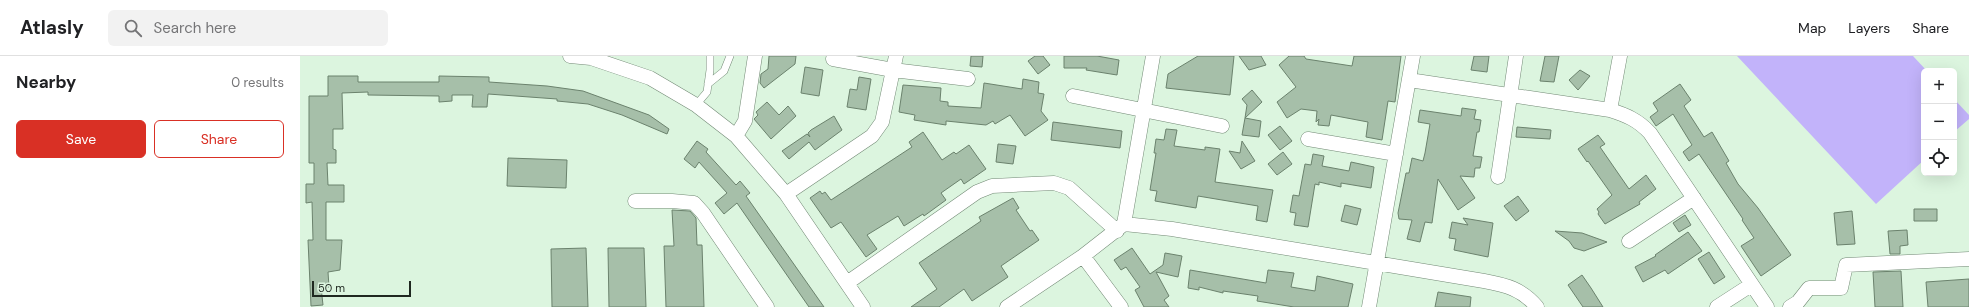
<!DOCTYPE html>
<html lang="en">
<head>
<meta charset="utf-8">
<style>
  :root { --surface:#fff; --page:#f2f2f2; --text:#202124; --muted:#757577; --line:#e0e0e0; --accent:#d93025 }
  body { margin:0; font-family:"DM Sans",sans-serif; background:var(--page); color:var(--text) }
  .controls { position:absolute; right:12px; top:12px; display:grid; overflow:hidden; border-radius:6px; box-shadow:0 4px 16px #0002 }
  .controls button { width:36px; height:36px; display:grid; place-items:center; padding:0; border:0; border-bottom:1px solid var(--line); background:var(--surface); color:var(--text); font:20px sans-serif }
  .scale { position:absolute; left:12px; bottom:10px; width:99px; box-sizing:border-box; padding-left:4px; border:2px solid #1f2820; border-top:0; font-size:11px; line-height:14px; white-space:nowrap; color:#1f2820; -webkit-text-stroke:3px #dcf5df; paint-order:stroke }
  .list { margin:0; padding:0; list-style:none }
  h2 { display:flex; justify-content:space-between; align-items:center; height:52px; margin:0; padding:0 16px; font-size:17px }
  h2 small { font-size:13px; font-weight:400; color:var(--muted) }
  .actions { display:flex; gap:8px; padding:12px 16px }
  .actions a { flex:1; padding:9px 0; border:1px solid var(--accent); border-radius:6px; text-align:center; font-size:14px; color:var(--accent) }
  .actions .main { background:var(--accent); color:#fff }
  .icon { flex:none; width:22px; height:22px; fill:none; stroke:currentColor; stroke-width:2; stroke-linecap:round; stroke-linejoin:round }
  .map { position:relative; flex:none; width:1669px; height:251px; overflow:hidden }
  header { display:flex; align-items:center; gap:24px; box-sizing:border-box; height:56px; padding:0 20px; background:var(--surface); border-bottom:1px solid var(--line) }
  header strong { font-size:19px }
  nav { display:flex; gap:22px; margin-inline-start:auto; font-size:14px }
  .search { width:280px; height:36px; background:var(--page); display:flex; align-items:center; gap:10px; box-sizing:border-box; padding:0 14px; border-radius:6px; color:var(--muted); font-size:15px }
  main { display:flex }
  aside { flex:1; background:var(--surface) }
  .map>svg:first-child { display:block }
  .green { fill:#c2b3fa }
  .building { fill:#a6bfa9; stroke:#6b826d }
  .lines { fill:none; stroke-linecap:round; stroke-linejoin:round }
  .service-casing { stroke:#728975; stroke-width:8 }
  .minor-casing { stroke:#728975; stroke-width:15 }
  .service { stroke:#fff; stroke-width:7 }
  .minor { stroke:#fff; stroke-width:14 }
</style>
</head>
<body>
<header>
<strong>Atlasly</strong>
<div class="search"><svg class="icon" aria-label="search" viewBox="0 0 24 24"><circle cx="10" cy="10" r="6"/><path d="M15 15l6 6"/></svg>Search here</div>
<nav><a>Map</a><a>Layers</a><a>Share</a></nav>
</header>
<main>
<aside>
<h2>Nearby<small>0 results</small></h2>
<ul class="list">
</ul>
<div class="actions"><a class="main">Save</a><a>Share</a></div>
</aside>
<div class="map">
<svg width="1669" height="251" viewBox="0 0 1669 251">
  <rect width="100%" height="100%" fill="#dcf5df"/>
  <!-- green -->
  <path class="green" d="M1437 0H1613L1627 15H1624V104L1576 148Z
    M1654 43 1669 59V63L1654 76Z"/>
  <!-- building -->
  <path class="building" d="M469 0H496L495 8 464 32 460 27 461 18 468 13Z
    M671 0H683L682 11 670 10Z
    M735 0H743L750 9 738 18 728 5Z
    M764 0H797L819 4 817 19 786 14 787 12H764Z
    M898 0H934L930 39 866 32 868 18Z
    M939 0H961L966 9 949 14Z
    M989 0H1004L1006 3 1052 10 1054 0H1101L1095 46 1088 45 1082 84 1066 81 1068 66 1031 59 1029 70 1018 69 1019 63 1016 66 1017 55 1001 53 987 62 977 46 996 31 979 9Z
    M1174 0H1189L1187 16 1171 14Z
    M1245 0H1259L1254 26 1240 25Z
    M505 11 523 14 519 40 501 37Z
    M1280 14 1290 20 1278 34 1269 24Z
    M28 20H58V26H139V20L189 21V26L247 30 283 35 349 59 369 73 367 78 322 59 288 48 257 45V43L188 38 187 51H172L173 39H152V45L139 46V40L68 39V36L42 37 43 73H33V93L36 94V107H27L28 129H44V146H26V184H42L40 214 28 216 29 231H21L23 249 11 250 8 184H13L12 146 6 147V128H14V107H9V40H28Z
    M559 21 571 23 566 54 547 51 550 33 557 34Z
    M723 23 739 26 738 37 744 38 741 55 748 64 725 80 710 59 695 68 693 65 686 69 646 65V69L614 64 615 59 599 56 603 29 641 32 640 45 648 46V50L681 52 684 27 722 33Z
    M1380 28 1391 44 1384 50 1404 81 1412 76 1429 105 1426 107 1438 128 1458 152 1491 199 1461 220 1441 190 1454 182 1442 164 1443 163 1399 98 1389 105 1383 96 1392 89 1373 58 1356 70 1350 61 1358 55 1353 47Z
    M952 34 962 46 945 62 947 49 942 43Z
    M467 46 479 59 488 50 496 60 471 83 454 63 458 59 456 56Z
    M1162 52 1176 54 1174 63 1181 64 1179 76H1177L1173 100 1182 101 1180 112H1175L1174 121 1160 120 1175 142 1158 154 1138 123 1132 167 1125 166 1120 186 1107 183 1112 164 1099 163 1098 157 1106 117H1109L1112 102 1123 105 1125 97 1130 68 1118 66 1120 54 1161 60Z
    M534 60 542 74 515 94 509 86 489 103 482 95 507 78 510 81 508 77 511 74Z
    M945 62 961 65 959 81 942 79Z
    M753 66 822 75 820 92 751 84Z
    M980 70 992 85 980 94 968 79Z
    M1217 71 1251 74 1250 83 1216 81Z
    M866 73 877 74 874 90 905 94V91L920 93 915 126 973 134 967 166 956 164 958 150 898 140 896 152 855 145 857 135 850 134 856 97H854L856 83 864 84Z
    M623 76 642 104 654 96 656 98 669 89 686 113 664 128 661 123 641 137 646 144 624 160 623 158 604 170 598 160 567 179 577 193 566 201 541 166 531 172 510 142 520 135 522 138 525 136 531 144 612 91 609 86Z
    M1298 79 1305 88 1300 91 1329 133 1346 119 1356 133 1339 146 1340 148 1305 168 1298 158 1299 156 1297 153 1312 139 1288 105 1287 106 1278 93Z
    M397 85 408 93 406 96 436 129 440 125 450 137 446 140 524 251H509L437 147 424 158 415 147 427 137 399 106 395 112 384 103Z
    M942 85 955 105 941 113 929 95 940 97Z
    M698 88 716 90 713 108 696 106Z
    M983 96 992 108 977 119 968 108Z
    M1013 98 1024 100 1022 110 1049 115 1051 106 1074 111 1071 132 1041 127V131L1019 126V129L1015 128 1008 171 994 169 996 157 990 156 993 139 999 140 1005 108 1011 109Z
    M208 102 267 104 266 132 207 130Z
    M1218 140 1229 155 1216 165 1204 150Z
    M713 142 719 152 716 154 730 175 732 174 739 184 701 210 708 221 672 245 664 233 639 251H611L637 233 619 207 681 165 679 161Z
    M1045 149 1061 153 1057 169 1041 165Z
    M1614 153H1637V165H1614Z
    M372 154 390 155 396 162 397 189H402L404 251H366L364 190H374Z
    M1552 155 1555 188 1537 189 1534 157Z
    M1385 159 1391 169 1379 176 1373 167Z
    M1163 162 1193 167 1188 201 1154 194 1156 183 1149 182 1152 166 1168 169Z
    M1607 174 1608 189 1600 190V198H1590L1588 175Z
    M1255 175 1282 177 1307 186 1284 195 1274 192 1269 185Z
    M1388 176 1402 195 1368 218 1365 214 1343 226 1335 211 1356 200 1355 199Z
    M286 192 288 251H252L251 193Z
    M308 192H344L346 251H309Z
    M832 192 850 218 863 209 865 197 882 200 878 221 856 216 869 240 864 244 869 251H844L835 234 840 231 826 211 821 214 814 204Z
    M1409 196 1425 221 1414 228 1398 203Z
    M890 214 966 227 968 214 994 217 991 231 1015 235 1017 220 1053 228 1048 251H994L957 245 958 240 923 235V237L899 231V234L888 232Z
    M1601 215 1603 251H1575L1573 216Z
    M1282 219 1291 232 1303 251H1283L1268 229Z
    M1669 223V251H1628L1626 226Z
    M1138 236 1171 241 1170 251H1135Z"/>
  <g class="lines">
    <!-- service casing -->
    <g class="service-casing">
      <path id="service" d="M408 28 424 15 430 0
        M396 49 407 36 410 14V0"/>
    </g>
    <!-- minor casing -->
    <g class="minor-casing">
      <path id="minor" d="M270 0 291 2 350 22 396 49 436 80 486 138 563 251
        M533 3 593 14 668 23
        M1109 24 1310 54C1326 59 1338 64 1350 77L1467 251
        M773 40 922 70
        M1310 54 1320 0
        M436 80 445 65 455 0
        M1008 83 1096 98
        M1198 121 1216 0
        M486 138 572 80 582 66 596 0
        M335 145H372L394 147 403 157 467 251
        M824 168 853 0
        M1329 185 1394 142
        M783 200 821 251
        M547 227 677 136 692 130 754 127 769 132 817 175
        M707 251 783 200 824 168 872 173 1184 225C1206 229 1222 233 1237 251
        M1069 251 1113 0
        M1417 251 1451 229
        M1490 251 1498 246 1509 232H1541L1546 209 1669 203"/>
    </g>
    <!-- service -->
    <use href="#service" class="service"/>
    <!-- minor -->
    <use href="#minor" class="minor"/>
  </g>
</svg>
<div class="controls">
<button>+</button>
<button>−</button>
<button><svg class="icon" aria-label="locate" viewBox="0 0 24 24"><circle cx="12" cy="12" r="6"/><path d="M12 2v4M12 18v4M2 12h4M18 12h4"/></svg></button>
</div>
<div class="scale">50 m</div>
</div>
</main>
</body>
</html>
